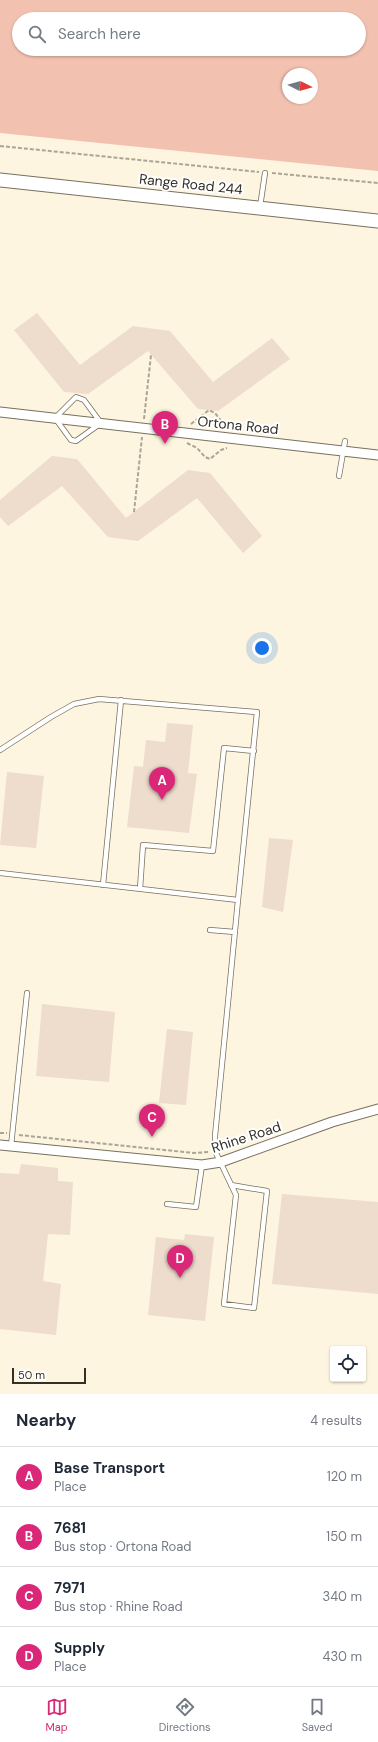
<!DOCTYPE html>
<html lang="en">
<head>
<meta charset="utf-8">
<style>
  :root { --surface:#fff; --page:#f6f6f7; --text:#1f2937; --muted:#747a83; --line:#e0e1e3; --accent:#db2777 }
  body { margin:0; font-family:"DM Sans",sans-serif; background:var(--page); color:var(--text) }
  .controls { position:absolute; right:12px; bottom:12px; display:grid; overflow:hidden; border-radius:4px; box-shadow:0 1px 3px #0004 }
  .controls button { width:36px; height:36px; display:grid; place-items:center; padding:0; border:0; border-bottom:1px solid var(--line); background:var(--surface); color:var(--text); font:20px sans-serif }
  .compass { position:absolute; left:282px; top:68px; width:36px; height:36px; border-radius:50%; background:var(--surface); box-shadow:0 1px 3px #0004; rotate:96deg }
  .scale { position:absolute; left:12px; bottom:10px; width:74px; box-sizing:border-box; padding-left:4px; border:2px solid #333028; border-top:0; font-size:11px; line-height:14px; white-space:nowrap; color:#333028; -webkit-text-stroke:3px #fff; paint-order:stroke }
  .you { position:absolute; left:262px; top:648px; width:14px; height:14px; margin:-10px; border:3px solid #fff; border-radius:50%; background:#1a73e8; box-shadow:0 0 0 6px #1a73e833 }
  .badge { display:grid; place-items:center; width:26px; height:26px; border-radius:50%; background:var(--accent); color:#fff; font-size:13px; font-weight:700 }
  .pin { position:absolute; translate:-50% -33px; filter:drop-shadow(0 1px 2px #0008) }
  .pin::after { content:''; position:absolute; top:21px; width:14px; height:12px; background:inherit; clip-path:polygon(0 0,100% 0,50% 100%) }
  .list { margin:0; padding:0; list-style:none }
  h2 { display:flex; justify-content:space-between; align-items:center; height:52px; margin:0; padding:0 16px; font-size:17px }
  h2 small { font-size:13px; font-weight:400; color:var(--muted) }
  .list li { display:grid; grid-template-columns:26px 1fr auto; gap:12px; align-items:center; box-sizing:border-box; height:60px; padding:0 16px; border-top:1px solid var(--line) }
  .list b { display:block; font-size:15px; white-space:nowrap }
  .list p { margin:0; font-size:13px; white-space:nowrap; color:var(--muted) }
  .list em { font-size:13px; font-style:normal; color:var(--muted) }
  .icon { flex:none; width:22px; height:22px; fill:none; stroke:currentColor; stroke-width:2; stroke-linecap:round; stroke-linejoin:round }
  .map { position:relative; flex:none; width:378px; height:1394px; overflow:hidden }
  .search { position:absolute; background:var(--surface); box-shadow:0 1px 3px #0004; left:12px; right:12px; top:12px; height:44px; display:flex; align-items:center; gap:10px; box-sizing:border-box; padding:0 14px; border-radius:22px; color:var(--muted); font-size:15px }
  .sheet { height:292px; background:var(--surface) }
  nav { display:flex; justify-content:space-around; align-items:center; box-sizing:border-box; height:56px; border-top:1px solid var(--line); background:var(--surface); font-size:11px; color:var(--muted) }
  nav a { display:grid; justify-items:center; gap:2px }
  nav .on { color:var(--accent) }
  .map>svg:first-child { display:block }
  .green { fill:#f3c1b0; fill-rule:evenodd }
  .building { fill:#eedccc }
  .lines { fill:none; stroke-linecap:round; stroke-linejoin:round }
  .lane-casing { stroke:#77705e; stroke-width:6 }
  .street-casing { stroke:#77705e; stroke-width:11 }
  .secondary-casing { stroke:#77705e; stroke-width:15 }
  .path { stroke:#aba595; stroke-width:2; stroke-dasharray:4 2; stroke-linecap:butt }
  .lane { stroke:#fff; stroke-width:4.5 }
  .street { stroke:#fff; stroke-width:9 }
  .secondary { stroke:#fff; stroke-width:13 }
  .labels { text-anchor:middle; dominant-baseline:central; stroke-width:4; stroke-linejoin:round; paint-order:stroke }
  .street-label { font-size:14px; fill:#333028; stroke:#fff }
</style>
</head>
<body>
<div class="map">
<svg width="378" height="1394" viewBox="0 0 378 1394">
  <rect width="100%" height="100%" fill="#fdf5e0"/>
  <!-- green -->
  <path class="green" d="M0 0H378V171L0 133ZM19 19H359V49H19ZM288 74H312V98H288Z"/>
  <!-- building -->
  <path class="building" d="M37 313 80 365 133 326 170 331 213 382 272 338 290 359 218 411 198 409 148 351 88 394 64 392 14 330Z
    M52 456 77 459 126 518 188 470 210 473 262 536 243 553 197 498 138 541 108 537 62 486 8 526 0 517V500Z
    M167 723 193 725 188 773 197 774 189 833 127 827 134 766 143 767 146 740 165 742Z
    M7 772 44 776 36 848 0 845Z
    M269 838 293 840 283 912 262 907Z
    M42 1004 115 1012 109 1082 36 1076Z
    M167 1029 193 1032 186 1105 159 1103Z
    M21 1164 58 1168V1181L73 1182 70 1235 48 1234 43 1281 61 1284 56 1335 0 1329V1173L19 1174Z
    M282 1194 378 1202V1294L272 1284Z
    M185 1234 214 1237 205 1321 148 1315 156 1237 184 1240Z"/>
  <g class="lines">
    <!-- lane casing -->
    <g class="lane-casing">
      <path id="lane" d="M260 207 265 173
        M76 397 84 400 101 423 76 441 71 440 55 418Z
        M339 476 345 441
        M0 750 51 717 74 704 99 699 257 712 238 900
        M0 873 238 900 215 1136V1151L236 1195 224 1304 254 1308 267 1191 231 1185
        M103 885 121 700
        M140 889 143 845 213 851 224 748 254 751
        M210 930 235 932
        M11 1146 27 993
        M167 1204 196 1207 202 1165"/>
    </g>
    <!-- street casing -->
    <g class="street-casing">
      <path id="street" d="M0 412 378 455
        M0 1145 202 1165 221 1162 332 1122 378 1109"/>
    </g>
    <!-- secondary casing -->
    <g class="secondary-casing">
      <path id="secondary" d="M0 180 378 221"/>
    </g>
    <!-- path -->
    <path class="path" d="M0 146 259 172
      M272 173 378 183
      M144 419 151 355
      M191 424 209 410 215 413 226 427 230 428
      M187 443 197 448 205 457 210 459 221 450 227 448
      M134 512 142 437
      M0 1133H7
      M19 1135 194 1153 210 1152
      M222 1149 237 1145"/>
    <!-- lane -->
    <use href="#lane" class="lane"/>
    <!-- street -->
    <use href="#street" class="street"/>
    <!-- secondary -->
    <use href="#secondary" class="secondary"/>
  </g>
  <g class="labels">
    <!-- street labels -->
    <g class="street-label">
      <text transform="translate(191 184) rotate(6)">Range Road 244</text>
      <text transform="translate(238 425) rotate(6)">Ortona Road</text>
      <text transform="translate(246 1137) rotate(-18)">Rhine Road</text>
    </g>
  </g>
</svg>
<div class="controls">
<button><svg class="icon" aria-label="locate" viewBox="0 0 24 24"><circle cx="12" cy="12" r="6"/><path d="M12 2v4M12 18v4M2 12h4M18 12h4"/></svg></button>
</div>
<svg class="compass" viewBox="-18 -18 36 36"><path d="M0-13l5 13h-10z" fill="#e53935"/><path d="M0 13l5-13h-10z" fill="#747a83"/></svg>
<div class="scale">50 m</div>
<div class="you"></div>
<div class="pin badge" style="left:162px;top:800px">A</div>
<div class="pin badge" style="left:165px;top:444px">B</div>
<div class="pin badge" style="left:152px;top:1137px">C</div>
<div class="pin badge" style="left:180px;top:1278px">D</div>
<div class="search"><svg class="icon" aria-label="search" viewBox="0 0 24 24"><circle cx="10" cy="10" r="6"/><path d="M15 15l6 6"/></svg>Search here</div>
</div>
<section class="sheet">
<h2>Nearby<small>4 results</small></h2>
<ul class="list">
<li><span class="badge">A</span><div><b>Base Transport</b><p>Place</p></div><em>120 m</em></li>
<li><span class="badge">B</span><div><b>7681</b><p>Bus stop · Ortona Road</p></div><em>150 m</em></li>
<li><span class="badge">C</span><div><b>7971</b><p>Bus stop · Rhine Road</p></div><em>340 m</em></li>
<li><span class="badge">D</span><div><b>Supply</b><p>Place</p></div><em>430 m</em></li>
</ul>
</section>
<nav>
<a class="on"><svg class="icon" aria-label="map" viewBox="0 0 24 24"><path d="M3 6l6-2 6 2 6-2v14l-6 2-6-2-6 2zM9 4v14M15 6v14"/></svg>Map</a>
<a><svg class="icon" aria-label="directions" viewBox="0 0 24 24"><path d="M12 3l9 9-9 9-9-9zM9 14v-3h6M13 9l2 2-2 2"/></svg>Directions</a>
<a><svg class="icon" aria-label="saved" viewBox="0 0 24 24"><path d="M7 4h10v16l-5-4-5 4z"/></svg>Saved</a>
</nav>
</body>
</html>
